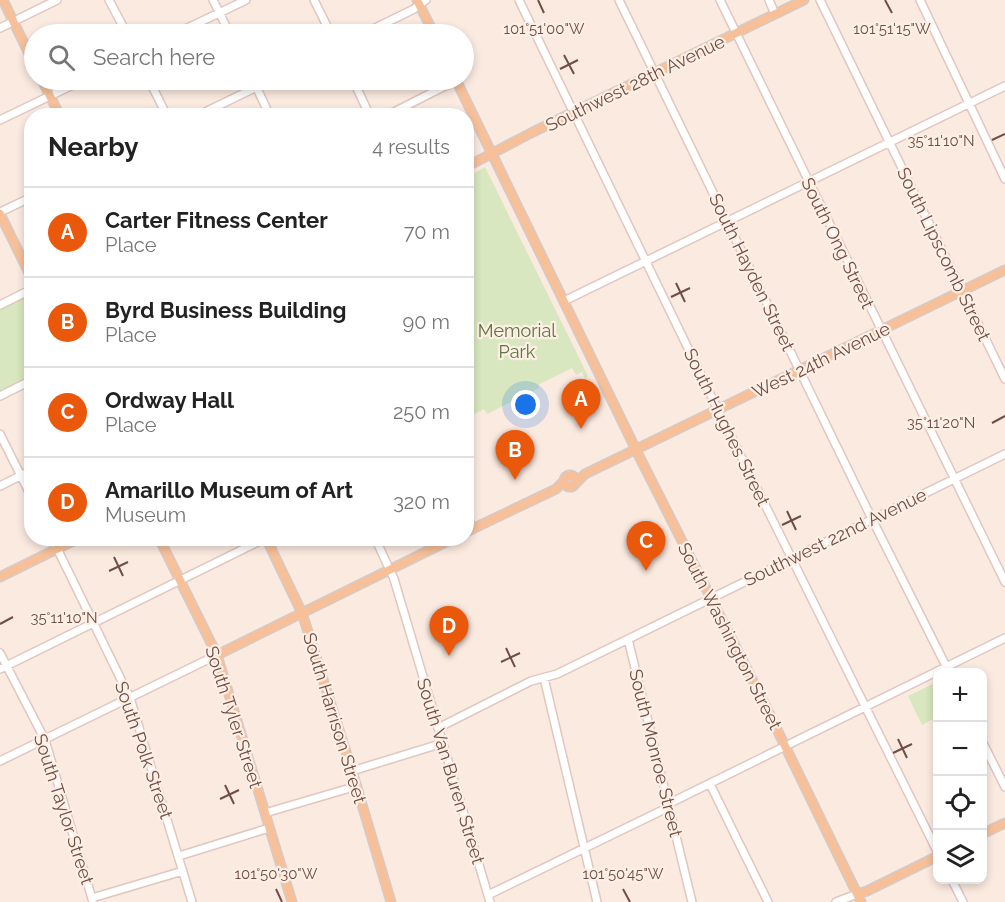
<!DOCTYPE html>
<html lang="en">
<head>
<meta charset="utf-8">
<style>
  :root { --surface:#fff; --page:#f6f6f6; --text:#222; --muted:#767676; --line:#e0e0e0; --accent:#ea580c }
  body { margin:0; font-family:Raleway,sans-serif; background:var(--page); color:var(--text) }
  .controls { position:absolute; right:18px; bottom:18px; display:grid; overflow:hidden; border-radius:12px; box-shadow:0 3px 9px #0003 }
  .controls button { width:54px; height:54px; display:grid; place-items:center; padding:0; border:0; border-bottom:2px solid var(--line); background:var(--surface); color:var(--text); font:30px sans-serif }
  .you { position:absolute; left:526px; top:405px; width:21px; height:21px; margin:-15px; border:4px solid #fff; border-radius:50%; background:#1a73e8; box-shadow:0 0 0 9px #1a73e833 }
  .badge { display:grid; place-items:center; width:39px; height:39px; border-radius:50%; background:var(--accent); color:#fff; font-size:20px; font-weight:700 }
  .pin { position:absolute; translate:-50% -50px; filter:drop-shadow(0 2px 3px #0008) }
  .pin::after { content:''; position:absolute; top:32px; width:21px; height:18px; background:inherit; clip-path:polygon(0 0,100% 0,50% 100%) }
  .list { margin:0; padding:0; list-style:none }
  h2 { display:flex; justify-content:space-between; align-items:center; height:78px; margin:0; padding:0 24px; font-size:26px }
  h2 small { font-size:20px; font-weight:400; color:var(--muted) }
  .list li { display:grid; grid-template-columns:39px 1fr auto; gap:18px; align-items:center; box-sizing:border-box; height:90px; padding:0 24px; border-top:2px solid var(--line) }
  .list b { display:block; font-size:22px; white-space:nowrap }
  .list p { margin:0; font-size:20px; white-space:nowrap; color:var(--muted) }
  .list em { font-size:20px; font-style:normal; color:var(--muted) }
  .icon { flex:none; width:33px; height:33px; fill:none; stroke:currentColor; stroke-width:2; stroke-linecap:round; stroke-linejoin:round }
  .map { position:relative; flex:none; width:1005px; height:902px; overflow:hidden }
  .search { position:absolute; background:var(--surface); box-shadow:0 3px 9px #0003; left:24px; top:24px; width:450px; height:66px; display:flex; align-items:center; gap:15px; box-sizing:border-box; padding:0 21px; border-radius:33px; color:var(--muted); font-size:22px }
  .panel { position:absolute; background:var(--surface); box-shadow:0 3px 9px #0003; left:24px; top:108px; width:450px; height:438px; border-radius:24px }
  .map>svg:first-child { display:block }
  .green { fill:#d8e7bf }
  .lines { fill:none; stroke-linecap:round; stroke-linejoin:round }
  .minor-casing { stroke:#e0c7bf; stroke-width:10 }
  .major-casing { stroke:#d4cac8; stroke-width:11 }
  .minor { stroke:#fff; stroke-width:7 }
  .major { stroke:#f8c099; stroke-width:8 }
  .ticks { fill:none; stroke:#704e48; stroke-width:2 }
  .labels { text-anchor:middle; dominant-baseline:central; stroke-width:4.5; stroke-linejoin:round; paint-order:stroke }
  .street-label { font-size:18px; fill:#704e48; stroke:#feefe5 }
  .park-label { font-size:18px; fill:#5d7641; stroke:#feefe5 }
  .ticks-label { font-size:15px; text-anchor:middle; fill:#704e48; stroke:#feefe5; stroke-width:4.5; stroke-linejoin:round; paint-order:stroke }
</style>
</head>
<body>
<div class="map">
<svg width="1005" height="902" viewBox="0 0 1005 902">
  <rect width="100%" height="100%" fill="#fbeae0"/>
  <!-- green -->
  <path class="green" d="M485 167 588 376 585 378 582 372 576 375 572 368 538 385 539 388 487 414 484 409 467 418V177Z
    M31 293V377L0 393V309Z
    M937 682V717L922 725 908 696Z"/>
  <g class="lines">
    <!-- minor casing -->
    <g class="minor-casing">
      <path id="minor" d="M109 0 127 34
        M213 0 230 34
        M314 0 331 34
        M519 0 718 410 938 853
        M619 0 872 519 949 672
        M720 0 1005 582
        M769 0 775 14
        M820 0 1005 379
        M920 0 1005 179
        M0 28 57 0
        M175 34 246 0
        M363 34 414 9 426 0
        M149 80 167 116
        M253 80 270 116
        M353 80 370 116
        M197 116 271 80
        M386 116 457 80
        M0 120 83 80
        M0 212 32 197
        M564 301 1005 86
        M0 305 32 289
        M0 396 32 380
        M0 434 32 498
        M0 486 32 470
        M466 515 473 529
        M52 538 130 698 192 902
        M375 538 394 579 490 902
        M628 639 692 902
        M0 653 45 740 93 902
        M0 669 266 538
        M544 678 597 902
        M438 728 531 681 557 674 1005 454
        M982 741 1005 787
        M0 761 217 655
        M352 771 443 743
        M710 784 768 902
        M668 804 1005 638
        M265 813 357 786
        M179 856 269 828
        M952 880 963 902
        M488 895 669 807
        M92 898 183 871
        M836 902 857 894"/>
    </g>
    <!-- major casing -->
    <g class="major-casing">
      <path id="major" d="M3 0 34 64
        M417 0 434 34
        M42 80 60 116
        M456 80 640 458 766 707 861 902
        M466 167 533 132 804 0
        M0 214 32 279
        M564 481a6 6 0 1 1 12 0a6 6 0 1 1-12 0Z
        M577 482 585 474 1005 270
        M466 532 556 489 564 481
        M159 538 217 655 292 902
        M266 538 302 613 352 771 391 902
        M0 577 79 538
        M217 655 454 538
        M982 834 1005 823
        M857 894 867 891 938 856"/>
    </g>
    <!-- minor -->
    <use href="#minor" class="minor"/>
    <!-- major -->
    <use href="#major" class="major"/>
  </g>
  <!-- ticks -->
  <path class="ticks" d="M538 0 544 13M885 0 892 13M564 55 574 74M560 69 578 60M992 140 1005 134M676 283 685 302M671 297 690 288M992 423 1005 416M787 511 796 530M782 525 801 516M114 557 123 576M109 571 128 562M0 624 13 617M506 648 515 667M501 662 520 653M898 739 907 758M893 753 912 744M225 785 234 804M220 799 239 790M276 889 282 902M623 889 630 902"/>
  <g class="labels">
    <!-- street labels -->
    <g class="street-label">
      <text transform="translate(635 83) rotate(-26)">Southwest 28th Avenue</text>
      <text transform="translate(838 243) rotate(64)">South Ong Street</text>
      <text transform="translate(944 254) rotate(64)">South Lipscomb Street</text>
      <text transform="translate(752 272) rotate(64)">South Hayden Street</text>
      <text transform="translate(821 360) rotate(-26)">West 24th Avenue</text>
      <text transform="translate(727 427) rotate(64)">South Hughes Street</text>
      <text transform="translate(835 537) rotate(-26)">Southwest 22nd Avenue</text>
      <text transform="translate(730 636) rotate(63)">South Washington Street</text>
      <text transform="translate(234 717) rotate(72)">South Tyler Street</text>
      <text transform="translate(335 718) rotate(73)">South Harrison Street</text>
      <text transform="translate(144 750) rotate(71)">South Polk Street</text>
      <text transform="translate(656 753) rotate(76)">South Monroe Street</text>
      <text transform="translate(451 771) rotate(73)">South Van Buren Street</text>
      <text transform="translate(64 809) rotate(72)">South Taylor Street</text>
    </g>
    <!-- park labels -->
    <g class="park-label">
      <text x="517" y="330">Memorial<tspan x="517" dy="21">Park</tspan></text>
    </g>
  </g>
  <g class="ticks-label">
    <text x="544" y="34">101°51'00"W</text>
    <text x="892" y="34">101°51'15"W</text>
    <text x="941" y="146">35°11'10"N</text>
    <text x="941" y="428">35°11'20"N</text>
    <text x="64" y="623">35°11'10"N</text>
    <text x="276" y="879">101°50'30"W</text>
    <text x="623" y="879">101°50'45"W</text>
  </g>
</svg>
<div class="controls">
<button>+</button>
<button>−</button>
<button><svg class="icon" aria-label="locate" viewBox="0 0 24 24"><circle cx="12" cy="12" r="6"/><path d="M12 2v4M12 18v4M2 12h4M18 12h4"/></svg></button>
<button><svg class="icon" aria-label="layers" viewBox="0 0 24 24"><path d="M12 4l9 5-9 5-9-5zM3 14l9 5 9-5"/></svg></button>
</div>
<div class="you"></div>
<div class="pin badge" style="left:581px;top:429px">A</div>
<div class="pin badge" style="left:515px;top:480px">B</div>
<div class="pin badge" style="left:646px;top:571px">C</div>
<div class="pin badge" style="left:449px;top:656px">D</div>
<div class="search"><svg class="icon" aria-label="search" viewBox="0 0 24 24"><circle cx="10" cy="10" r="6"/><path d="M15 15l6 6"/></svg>Search here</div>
<section class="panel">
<h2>Nearby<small>4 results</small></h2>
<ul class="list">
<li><span class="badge">A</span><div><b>Carter Fitness Center</b><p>Place</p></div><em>70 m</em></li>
<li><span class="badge">B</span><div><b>Byrd Business Building</b><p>Place</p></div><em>90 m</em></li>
<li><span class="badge">C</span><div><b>Ordway Hall</b><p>Place</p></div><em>250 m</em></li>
<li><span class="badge">D</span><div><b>Amarillo Museum of Art</b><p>Museum</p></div><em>320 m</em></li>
</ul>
</section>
</div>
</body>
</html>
